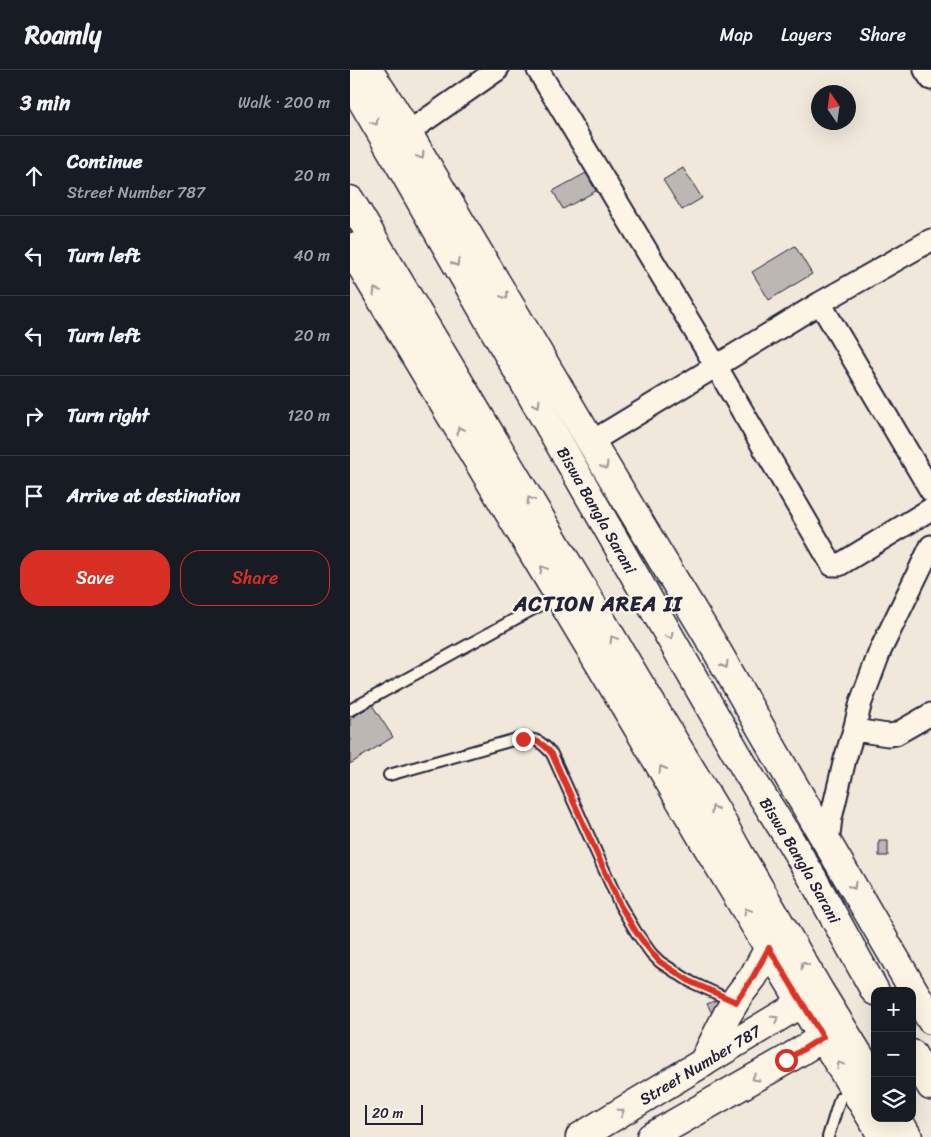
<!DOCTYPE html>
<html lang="en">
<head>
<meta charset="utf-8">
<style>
  :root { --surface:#171b24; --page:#242831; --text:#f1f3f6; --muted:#9ea1a6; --line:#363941; --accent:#d93025 }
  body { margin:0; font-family:Sriracha,sans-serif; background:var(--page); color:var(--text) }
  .controls { position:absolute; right:15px; bottom:15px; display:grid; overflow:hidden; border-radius:10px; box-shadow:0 5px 20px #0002 }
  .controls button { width:45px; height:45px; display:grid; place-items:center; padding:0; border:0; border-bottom:1px solid var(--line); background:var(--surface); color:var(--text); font:25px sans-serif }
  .compass { position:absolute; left:461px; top:15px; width:45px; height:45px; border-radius:50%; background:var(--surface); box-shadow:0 5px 20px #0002; rotate:347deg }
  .scale { position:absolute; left:15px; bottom:12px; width:58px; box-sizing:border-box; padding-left:5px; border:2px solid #22223b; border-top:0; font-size:14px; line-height:18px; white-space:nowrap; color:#22223b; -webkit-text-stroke:4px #fcf5e5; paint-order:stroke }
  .stop { position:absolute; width:15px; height:15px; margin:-11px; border:4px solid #d93025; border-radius:50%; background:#fff }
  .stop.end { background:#d93025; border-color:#fff; box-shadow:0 1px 5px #0008 }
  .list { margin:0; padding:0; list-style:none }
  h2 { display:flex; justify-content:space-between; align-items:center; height:65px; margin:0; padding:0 20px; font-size:21px }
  h2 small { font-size:16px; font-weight:400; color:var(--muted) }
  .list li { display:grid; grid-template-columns:32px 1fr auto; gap:15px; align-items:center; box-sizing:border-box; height:80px; padding:0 20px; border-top:1px solid var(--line) }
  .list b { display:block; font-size:19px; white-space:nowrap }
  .list p { margin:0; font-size:16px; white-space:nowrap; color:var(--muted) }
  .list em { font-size:16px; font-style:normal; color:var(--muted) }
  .actions { display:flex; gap:10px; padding:15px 20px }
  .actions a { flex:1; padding:11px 0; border:1px solid var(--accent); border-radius:20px; text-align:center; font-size:18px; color:var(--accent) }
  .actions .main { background:var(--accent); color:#fff }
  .icon { flex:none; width:28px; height:28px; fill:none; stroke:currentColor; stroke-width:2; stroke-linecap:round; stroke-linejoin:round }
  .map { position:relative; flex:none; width:581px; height:1067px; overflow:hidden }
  header { display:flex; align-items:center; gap:30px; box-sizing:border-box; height:70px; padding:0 25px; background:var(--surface); border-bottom:1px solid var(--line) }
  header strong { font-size:24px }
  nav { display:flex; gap:28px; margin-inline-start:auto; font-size:18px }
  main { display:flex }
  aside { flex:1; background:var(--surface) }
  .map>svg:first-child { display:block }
  .building { fill:#bcb7b3; stroke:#22223b }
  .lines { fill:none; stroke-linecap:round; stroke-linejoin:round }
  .lane-casing { stroke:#22223b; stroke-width:14 }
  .street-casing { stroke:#22223b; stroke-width:25 }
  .secondary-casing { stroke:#22223b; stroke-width:31 }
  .primary-casing { stroke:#22223b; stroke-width:31 }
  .lane { stroke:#fcf5e5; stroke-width:10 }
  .street { stroke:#fcf5e5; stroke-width:21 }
  .secondary { stroke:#fcf5e5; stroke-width:28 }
  .primary { stroke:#fcf5e5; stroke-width:28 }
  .oneway { stroke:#9a9698 }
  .route { stroke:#d93025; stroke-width:6 }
  .labels { text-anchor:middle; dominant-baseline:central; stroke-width:4.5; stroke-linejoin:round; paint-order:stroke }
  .street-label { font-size:16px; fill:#22223b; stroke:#fcf5e5 }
  .district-label { font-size:21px; font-weight:bold; letter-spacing:1px; fill:#22223b; stroke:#fcf5e5 }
</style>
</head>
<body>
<header>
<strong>Roamly</strong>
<nav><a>Map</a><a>Layers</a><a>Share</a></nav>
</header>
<main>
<aside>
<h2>3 min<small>Walk · 200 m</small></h2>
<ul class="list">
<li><svg class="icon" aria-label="ahead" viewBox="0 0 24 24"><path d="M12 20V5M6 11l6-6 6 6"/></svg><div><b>Continue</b><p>Street Number 787</p></div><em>20 m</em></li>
<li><svg class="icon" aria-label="left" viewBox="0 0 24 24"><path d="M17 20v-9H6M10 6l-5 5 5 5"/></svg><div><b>Turn left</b></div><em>40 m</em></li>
<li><svg class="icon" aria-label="left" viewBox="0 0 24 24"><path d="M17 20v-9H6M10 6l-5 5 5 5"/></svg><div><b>Turn left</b></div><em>20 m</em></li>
<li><svg class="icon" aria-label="right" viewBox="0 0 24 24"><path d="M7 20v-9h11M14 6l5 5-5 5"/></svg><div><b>Turn right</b></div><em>120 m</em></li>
<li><svg class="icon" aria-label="arrive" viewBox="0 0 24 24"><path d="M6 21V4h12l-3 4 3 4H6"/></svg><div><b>Arrive at destination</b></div></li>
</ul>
<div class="actions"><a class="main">Save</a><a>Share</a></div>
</aside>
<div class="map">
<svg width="581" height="1067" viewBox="0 0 581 1067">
  <rect width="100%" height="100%" fill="#efe8db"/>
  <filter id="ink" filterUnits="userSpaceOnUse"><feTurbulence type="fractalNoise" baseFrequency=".02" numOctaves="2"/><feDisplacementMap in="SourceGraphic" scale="10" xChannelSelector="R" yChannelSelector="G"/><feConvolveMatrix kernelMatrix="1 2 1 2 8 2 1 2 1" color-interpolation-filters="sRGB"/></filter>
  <g filter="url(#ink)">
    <!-- building -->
    <path class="building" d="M333 98 352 128 332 140 313 110Z
      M236 103 246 121 213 139 203 121Z
      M445 176 462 204 419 230 402 202Z
      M22 635 43 667 0 694V649Z
      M529 771H538V786H529Z
      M373 927 364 947 357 934Z"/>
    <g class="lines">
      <!-- lane casing -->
      <g class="lane-casing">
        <path id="lane" d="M0 640 207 526
          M39 705 163 670C182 667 190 669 202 684L270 835 286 862 301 883 310 892 341 912 385 932
          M478 1067 490 1028"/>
      </g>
      <!-- street casing -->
      <g class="street-casing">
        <path id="street" d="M188 0 366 296 482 495H489L581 439
          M575 0 581 9
          M57 63 147 0
          M470 233 581 421
          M241 372 470 233 581 170
          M504 660 538 665 546 664 581 644
          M478 773 481 748 495 689 504 660 511 632 530 581 581 476"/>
      </g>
      <!-- secondary casing -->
      <g class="secondary-casing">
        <g id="secondary">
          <path d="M18 0 44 40 241 372 367 581 440 709 581 950"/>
          <path d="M0 177 291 663 354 771 363 778 387 780"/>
          <path d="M354 771 533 1067"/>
          <path d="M353 993 377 945 389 925 403 907 419 878"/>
          <path id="s1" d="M230 1067 468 923"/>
          <path d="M301 1067 436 990 488 958"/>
        </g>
      </g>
      <!-- primary casing -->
      <g class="primary-casing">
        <g id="primary">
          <path id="s2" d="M0 10 50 95 396 700 438 767 463 809 525 921"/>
          <path d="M0 130 311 650 366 741 387 780 470 922 525 1011"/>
          <path d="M562 984 581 1016"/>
          <path d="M547 1048 558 1067"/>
        </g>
      </g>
      <!-- lane -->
      <use href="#lane" class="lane"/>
      <!-- street -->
      <use href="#street" class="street"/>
      <!-- secondary -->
      <use href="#secondary" class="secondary"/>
      <!-- primary -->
      <use href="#primary" class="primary"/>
    </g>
    <!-- one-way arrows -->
    <defs><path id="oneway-chevron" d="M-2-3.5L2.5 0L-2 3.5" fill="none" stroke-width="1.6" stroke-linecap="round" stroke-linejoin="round" transform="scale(1.25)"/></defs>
    <g class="oneway">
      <use href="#oneway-chevron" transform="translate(25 52) rotate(59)"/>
      <use href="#oneway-chevron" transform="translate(71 86) rotate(59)"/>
      <use href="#oneway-chevron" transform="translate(106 193) rotate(60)"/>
      <use href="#oneway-chevron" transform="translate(26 221) rotate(-121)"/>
      <use href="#oneway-chevron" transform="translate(155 226) rotate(59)"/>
      <use href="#oneway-chevron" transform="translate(187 334) rotate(60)"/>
      <use href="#oneway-chevron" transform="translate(110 360) rotate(-121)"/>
      <use href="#oneway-chevron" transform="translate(255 396) rotate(59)"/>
      <use href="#oneway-chevron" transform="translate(180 430) rotate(-121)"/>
      <use href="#oneway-chevron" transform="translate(193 499) rotate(-121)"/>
      <use href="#oneway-chevron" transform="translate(320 566) rotate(60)"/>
      <use href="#oneway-chevron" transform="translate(263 569) rotate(-121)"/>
      <use href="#oneway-chevron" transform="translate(375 595) rotate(60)"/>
      <use href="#oneway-chevron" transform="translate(312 699) rotate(-120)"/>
      <use href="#oneway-chevron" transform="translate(364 739) rotate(-120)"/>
      <use href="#oneway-chevron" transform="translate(503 816) rotate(60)"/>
      <use href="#oneway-chevron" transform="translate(397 841) rotate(-121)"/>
      <use href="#oneway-chevron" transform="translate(454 895) rotate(-120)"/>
      <use href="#oneway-chevron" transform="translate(425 949) rotate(-32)"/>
      <use href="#oneway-chevron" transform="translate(490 995) rotate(-121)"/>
      <use href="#oneway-chevron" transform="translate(405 1008) rotate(150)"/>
      <use href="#oneway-chevron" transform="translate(271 1042) rotate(-31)"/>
    </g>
  </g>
  <g class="lines" filter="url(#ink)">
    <!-- route -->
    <path class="route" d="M173 669C187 669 194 674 202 684L270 835 286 862 302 883 310 892 341 912 386 932 403 907 419 878 473 967 436 990"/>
  </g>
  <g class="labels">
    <!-- street labels -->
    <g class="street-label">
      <text stroke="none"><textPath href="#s2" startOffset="496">Biswa Bangla Sarani</textPath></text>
      <text stroke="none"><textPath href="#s2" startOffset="901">Biswa Bangla Sarani</textPath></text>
      <text stroke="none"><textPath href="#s1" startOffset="140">Street Number 787</textPath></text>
    </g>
    <!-- district labels -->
    <g class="district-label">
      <text x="248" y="534">ACTION AREA II</text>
    </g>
  </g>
</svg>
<div class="controls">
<button>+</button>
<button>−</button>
<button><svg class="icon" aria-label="layers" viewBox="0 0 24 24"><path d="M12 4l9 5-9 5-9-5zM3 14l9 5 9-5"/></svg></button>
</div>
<svg class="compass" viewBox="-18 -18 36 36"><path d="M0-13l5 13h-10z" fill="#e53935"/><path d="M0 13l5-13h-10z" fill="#9ea1a6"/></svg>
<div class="scale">20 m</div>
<div class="stop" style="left:436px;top:990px"></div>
<div class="stop end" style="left:173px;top:669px"></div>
</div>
</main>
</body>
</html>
